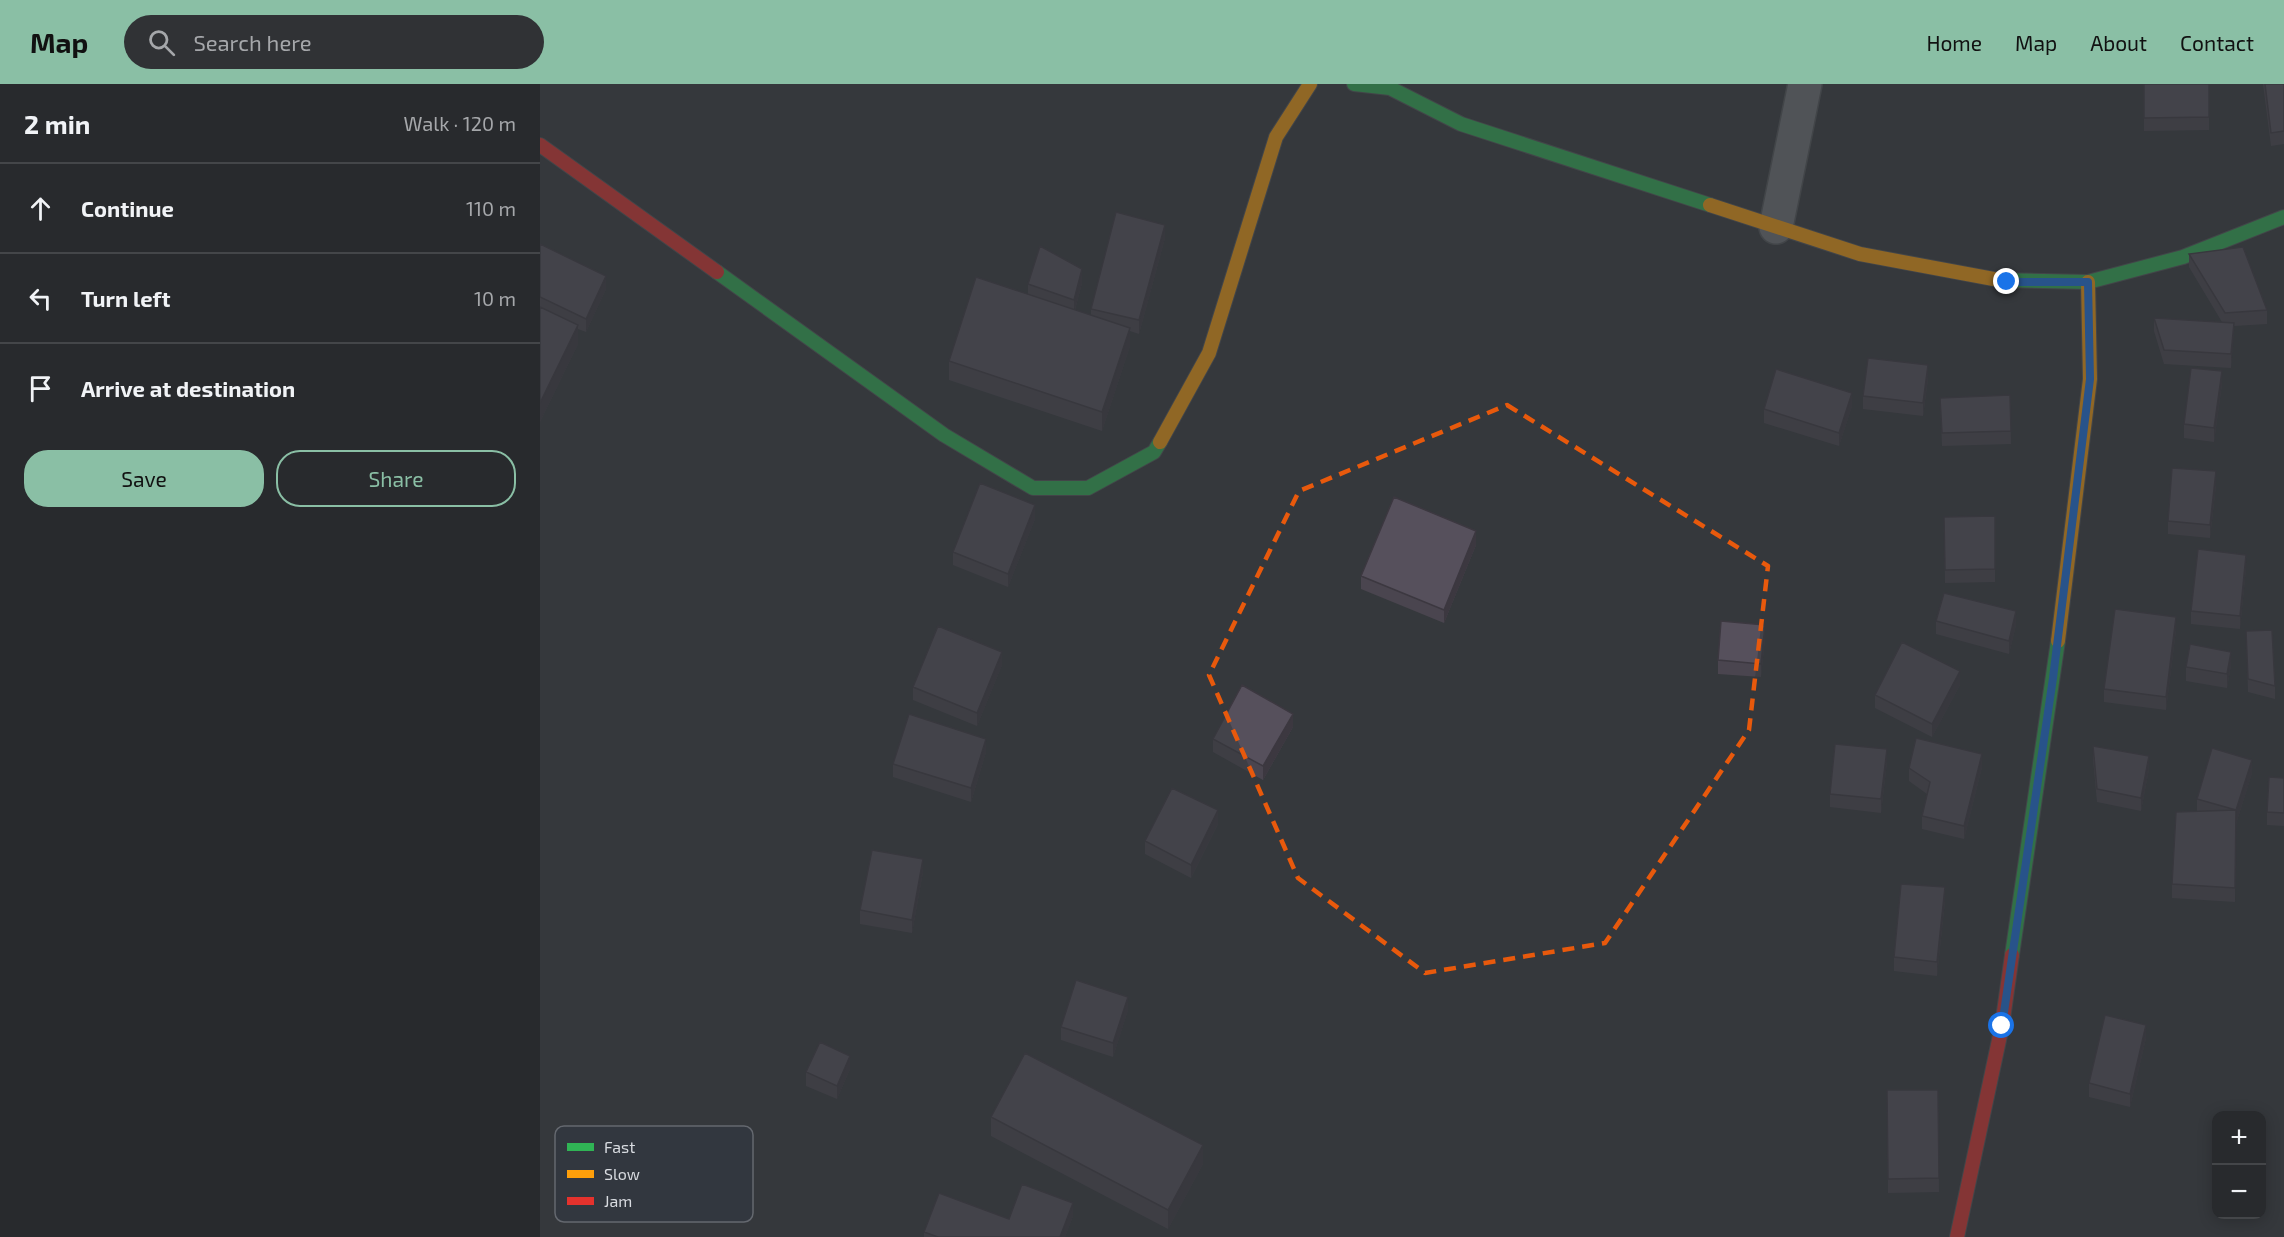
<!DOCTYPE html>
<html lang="en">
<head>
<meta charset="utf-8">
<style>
  :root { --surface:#282a2d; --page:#303235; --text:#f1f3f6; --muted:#a5a7aa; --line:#444649; --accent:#8abfa5 }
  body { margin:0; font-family:"Exo 2",sans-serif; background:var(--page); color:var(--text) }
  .controls { position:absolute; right:18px; bottom:18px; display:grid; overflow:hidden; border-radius:12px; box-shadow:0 3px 15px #0003 }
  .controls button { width:54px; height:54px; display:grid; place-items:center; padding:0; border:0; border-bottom:2px solid var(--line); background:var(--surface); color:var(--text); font:30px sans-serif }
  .stop { position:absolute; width:18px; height:18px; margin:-14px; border:4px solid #1a73e8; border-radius:50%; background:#fff }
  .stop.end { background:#1a73e8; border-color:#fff; box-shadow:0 2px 6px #0008 }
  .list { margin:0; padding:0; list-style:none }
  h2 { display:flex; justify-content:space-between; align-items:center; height:78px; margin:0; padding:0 24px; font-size:26px }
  h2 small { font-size:20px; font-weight:400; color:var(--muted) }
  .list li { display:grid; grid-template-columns:39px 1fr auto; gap:18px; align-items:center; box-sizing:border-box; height:90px; padding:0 24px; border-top:2px solid var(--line) }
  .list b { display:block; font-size:22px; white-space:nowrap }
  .list em { font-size:20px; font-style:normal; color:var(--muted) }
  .actions { display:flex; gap:12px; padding:18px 24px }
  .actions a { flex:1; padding:14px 0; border:2px solid var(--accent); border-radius:24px; text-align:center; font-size:21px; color:var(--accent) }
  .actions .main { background:var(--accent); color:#111 }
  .icon { flex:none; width:33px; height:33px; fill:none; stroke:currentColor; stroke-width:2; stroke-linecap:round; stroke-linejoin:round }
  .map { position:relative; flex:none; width:1744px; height:1153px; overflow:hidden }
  header { display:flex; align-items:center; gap:36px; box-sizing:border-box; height:84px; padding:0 30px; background:var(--accent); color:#111 }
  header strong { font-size:28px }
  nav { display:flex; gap:33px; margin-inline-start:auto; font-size:21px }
  .search { width:420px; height:54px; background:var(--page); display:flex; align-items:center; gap:15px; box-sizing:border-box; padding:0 21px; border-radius:33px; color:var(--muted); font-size:22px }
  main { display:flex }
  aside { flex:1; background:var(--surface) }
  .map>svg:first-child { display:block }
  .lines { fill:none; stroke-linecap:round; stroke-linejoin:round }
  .street-casing { stroke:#525458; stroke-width:36 }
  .fast-casing { stroke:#525458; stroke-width:16 }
  .slow-casing { stroke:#525458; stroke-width:16 }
  .jam-casing { stroke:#525458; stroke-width:16 }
  .street { stroke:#717478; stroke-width:33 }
  .fast { stroke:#30b455; stroke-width:14 }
  .slow { stroke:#ff9f0a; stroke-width:14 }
  .jam { stroke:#e5322d; stroke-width:14 }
  .wall { fill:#4a454f }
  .shaded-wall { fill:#3c3840 }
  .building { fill:#56505c; stroke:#3c3840; stroke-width:1.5 }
  .route { stroke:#1a73e8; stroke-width:8 }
  .marked { fill:none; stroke:#e8590c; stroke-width:4.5; stroke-dasharray:12 8; stroke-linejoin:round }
  .key { fill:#32373f; stroke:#64686f; stroke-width:1.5 }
  .key-label { font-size:16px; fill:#d8dbe0 }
</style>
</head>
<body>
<header>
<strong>Map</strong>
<div class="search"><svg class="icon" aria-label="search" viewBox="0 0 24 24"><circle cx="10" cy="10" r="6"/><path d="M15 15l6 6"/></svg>Search here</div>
<nav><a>Home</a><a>Map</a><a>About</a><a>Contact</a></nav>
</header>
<main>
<aside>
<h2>2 min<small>Walk · 120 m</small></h2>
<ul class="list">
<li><svg class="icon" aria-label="ahead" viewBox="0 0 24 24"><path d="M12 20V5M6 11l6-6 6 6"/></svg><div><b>Continue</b></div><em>110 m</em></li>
<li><svg class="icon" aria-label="left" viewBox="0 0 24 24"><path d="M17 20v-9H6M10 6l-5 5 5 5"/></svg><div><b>Turn left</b></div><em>10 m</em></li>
<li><svg class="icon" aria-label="arrive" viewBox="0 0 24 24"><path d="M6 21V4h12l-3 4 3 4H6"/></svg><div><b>Arrive at destination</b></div></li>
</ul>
<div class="actions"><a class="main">Save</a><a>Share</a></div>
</aside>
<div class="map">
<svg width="1744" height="1153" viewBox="0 0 1744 1153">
  <rect width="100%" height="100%" fill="#35383c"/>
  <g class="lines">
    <!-- street casing -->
    <g class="street-casing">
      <path id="street" d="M1236 143 1265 0"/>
    </g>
    <!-- fast casing -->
    <g class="fast-casing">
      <path id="fast" d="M814 0 850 4 921 40 1170 121
        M177 188 404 351 493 404H548L614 368 620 358
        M1459 196 1548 198 1643 173 1744 133
        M1472 871 1518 557"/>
    </g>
    <!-- slow casing -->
    <g class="slow-casing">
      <path id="slow" d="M1170 121 1320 170 1459 196
        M620 358 669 269 736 53 770 0
        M1518 557 1550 295 1548 198"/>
    </g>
    <!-- jam casing -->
    <g class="jam-casing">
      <path id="jam" d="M0 61 177 188
        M1417 1153 1462 942 1472 871"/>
    </g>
    <!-- street -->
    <use href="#street" class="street"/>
    <!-- fast -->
    <use href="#fast" class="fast"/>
    <!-- slow -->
    <use href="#slow" class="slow"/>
    <!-- jam -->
    <use href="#jam" class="jam"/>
  </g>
  <!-- wall -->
  <path class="wall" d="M1604 0H1669V46L1604 47Z
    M1723 0H1744V60L1731 62Z
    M625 154 599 250 590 247V262L562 347 409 296V277L488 210V200L542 199 535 226 551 231V225Z
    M0 160 66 205 46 248 38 245V260L0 338Z
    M1649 170 1727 226V240L1694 242 1691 284 1624 280 1614 247V234L1682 238 1649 183Z
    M1388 295 1383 332 1323 325V312Z
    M1682 300 1674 358 1644 354V340Z
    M1470 311 1471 360 1402 362 1400 314Z
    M1312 322 1299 362 1224 339V325Z
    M1676 401 1670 454 1628 450V437Z
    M1455 432V498L1405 499 1404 433Z
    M495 435 468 503 413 481V468Z
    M936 461 904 539 821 505V492Z
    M1706 484 1700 545 1651 540V527Z
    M1396 537 1476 541 1469 570 1396 550Z
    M1636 546 1626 626 1564 618V605Z
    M1706 547 1735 602V615L1708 608Z
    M1225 554 1221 593 1178 590V576Z
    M462 581 437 642 373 616V603Z
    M1691 581 1687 604 1646 597V583Z
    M1420 601 1392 653 1335 624V611Z
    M753 643 723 696 673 668V655Z
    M1553 662 1609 685 1601 727 1557 718 1553 675Z
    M446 668 431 718 353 693V680Z
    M1347 678 1341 729 1290 723V710Z
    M1442 683 1424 755 1382 745V732L1387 710 1369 697V684Z
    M1712 689 1696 740 1695 818 1632 814V800L1657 727V715Z
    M1744 694V742L1727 741V728Z
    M678 740 651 794 605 770V757Z
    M383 788 372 849 320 840V826Z
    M1405 817 1397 892 1354 887V873Z
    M588 926 573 973 521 956V943Z
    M1606 954 1590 1023 1549 1013V999Z
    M310 985 297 1015 266 1002V988Z
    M1347 1006H1398L1399 1108 1348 1109Z
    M451 1033 663 1080 628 1145 451 1052Z
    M533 1132 525 1153H384V1148Z"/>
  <!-- shaded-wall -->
  <path class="shaded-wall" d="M625 141V154L599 250V236Z
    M542 185V199L534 229V216Z
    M66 192V205L46 248V235Z
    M1694 239V252L1691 284V270Z
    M38 241V260L0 338V319Z
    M590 244V262L562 347V328Z
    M1388 281V295L1383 332V319Z
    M1682 287V300L1674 358V344Z
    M1312 309V322L1299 362V349Z
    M1676 387V401L1670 454V441Z
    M495 421V435L468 503V490Z
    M936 447V461L904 539V526Z
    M1706 471V484L1700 545V532Z
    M1476 527V541L1469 570V557Z
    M1636 533V546L1626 626V613Z
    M1225 541V554L1221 593V580Z
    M462 568V581L437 642V629Z
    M1691 568V581L1687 604V590Z
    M1420 587V601L1392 653V640Z
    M753 630V643L723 696V682Z
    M446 655V668L431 718V704Z
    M1347 665V678L1341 729V715Z
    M1442 670V683L1424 755V742Z
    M1609 672V685L1601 727V714Z
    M1712 676V689L1696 740 1695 818 1696 726Z
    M678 726V740L651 794V781Z
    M383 775V788L372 849V836Z
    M1405 803V817L1397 892V878Z
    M588 913V926L573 973V959Z
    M1606 941V954L1590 1023V1010Z
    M310 972V985L297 1015V1002Z
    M663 1061V1080L628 1145V1126Z
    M533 1119V1132L525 1153H520Z"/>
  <!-- building -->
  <path class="building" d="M1604 0H1669V33L1604 34Z
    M1725 0H1744V47L1731 49Z
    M576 128 625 141 599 236 551 225Z
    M0 160 66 192 46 235 0 213Z
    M500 162 542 185 534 216 488 200Z
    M1703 163 1727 226 1685 229 1649 170Z
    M436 193 590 244 562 328 409 277Z
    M0 223 38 241 0 319Z
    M1614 234 1694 239 1691 270 1624 266Z
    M1328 274 1388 281 1383 319 1323 312Z
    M1651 284 1682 287 1674 344 1644 340Z
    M1236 285 1312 309 1299 349 1224 325Z
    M1470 311 1471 347 1402 349 1400 314Z
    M1632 384 1676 387 1670 441 1628 437Z
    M440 399 495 421 468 490 413 468Z
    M854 413 936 447 904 526 821 492Z
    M1455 432V485L1405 486 1404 433Z
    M1658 465 1706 471 1700 532 1651 527Z
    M1404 509 1476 527 1469 557 1396 537Z
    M1575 525 1636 533 1626 613 1564 605Z
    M1181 537 1225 541 1221 580 1178 576Z
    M398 542 462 568 437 629 373 603Z
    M1732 546 1735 602 1708 595 1706 547Z
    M1362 558 1420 587 1392 640 1335 611Z
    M1650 560 1691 568 1687 590 1646 583Z
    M702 601 753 630 723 682 673 655Z
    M369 630 446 655 431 704 353 680Z
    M1376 654 1442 670 1424 742 1382 732 1390 698 1369 684Z
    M1295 660 1347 665 1341 715 1290 710Z
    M1553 662 1609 672 1601 714 1557 705Z
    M1672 664 1712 676 1696 726 1695 804 1632 800 1636 728 1696 726 1657 715Z
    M1729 693 1744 694V729L1727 728Z
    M632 704 678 726 651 781 605 757Z
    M332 766 383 775 372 836 320 826Z
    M1361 800 1405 803 1397 878 1354 873Z
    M536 896 588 913 573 959 521 943Z
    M1565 931 1606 941 1590 1010 1549 999Z
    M280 958 310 972 297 1002 266 988Z
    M485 969 663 1061 628 1126 451 1033Z
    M1347 1006H1398L1399 1094 1348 1095Z
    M482 1100 533 1119 520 1153H398L384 1148 399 1109 469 1135Z"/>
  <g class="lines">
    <!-- route -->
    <path class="route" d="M1462 942 1513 594 1550 295 1548 198H1467"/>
  </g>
  <!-- marked area -->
  <path d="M0 0H1744V1153H0ZM967 321 1228 482 1209 646 1065 859 885 889 758 794 669 591 759 407Z" fill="#35383c" fill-opacity=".55" fill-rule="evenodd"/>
  <path class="marked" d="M967 321 1228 482 1209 646 1065 859 885 889 758 794 669 591 759 407Z"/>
  <!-- legend -->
  <rect x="15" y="1042" width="198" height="96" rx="9" class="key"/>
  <rect x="27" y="1059" width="27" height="8" fill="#30b455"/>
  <rect x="27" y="1086" width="27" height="8" fill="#ff9f0a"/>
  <rect x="27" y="1113" width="27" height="8" fill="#e5322d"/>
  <g class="key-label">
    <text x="64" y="1069">Fast</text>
    <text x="64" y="1096">Slow</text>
    <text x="64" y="1123">Jam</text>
  </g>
</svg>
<div class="controls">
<button>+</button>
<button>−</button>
</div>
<div class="stop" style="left:1462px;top:942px"></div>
<div class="stop end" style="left:1467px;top:198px"></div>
</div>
</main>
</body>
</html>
